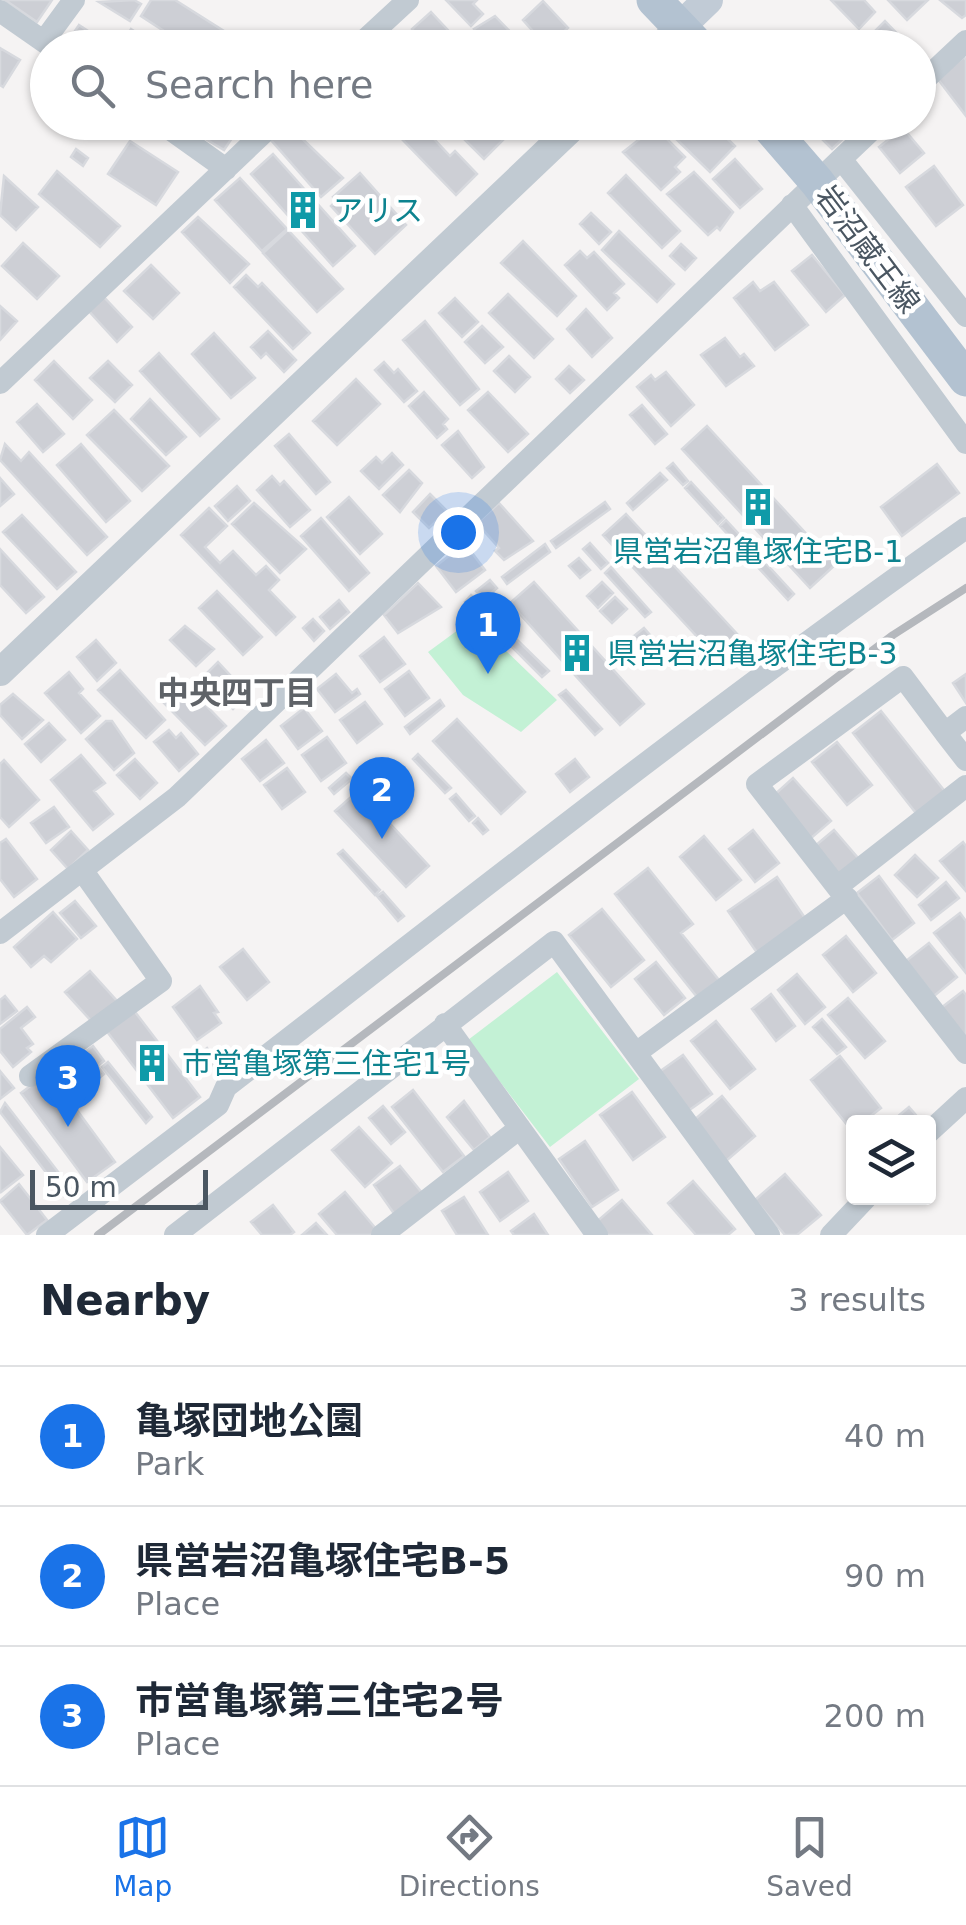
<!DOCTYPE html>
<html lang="en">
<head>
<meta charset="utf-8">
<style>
  :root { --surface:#fff; --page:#f6f6f7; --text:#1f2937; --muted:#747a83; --line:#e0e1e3; --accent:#1a73e8 }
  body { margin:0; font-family:"DejaVu Sans","Noto Sans JP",sans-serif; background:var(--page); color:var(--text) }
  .controls { position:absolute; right:30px; bottom:30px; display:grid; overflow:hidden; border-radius:10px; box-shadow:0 2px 8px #0004 }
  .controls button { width:90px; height:90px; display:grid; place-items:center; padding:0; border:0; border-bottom:2px solid var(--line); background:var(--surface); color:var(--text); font:50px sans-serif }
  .scale { position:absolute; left:30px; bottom:25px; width:178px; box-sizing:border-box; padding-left:10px; border:5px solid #4a5661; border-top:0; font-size:28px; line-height:35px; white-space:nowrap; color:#4a5661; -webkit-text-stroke:8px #fff; paint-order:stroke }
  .you { position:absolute; left:458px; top:532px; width:35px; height:35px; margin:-25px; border:8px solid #fff; border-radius:50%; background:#1a73e8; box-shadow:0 0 0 15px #1a73e833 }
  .badge { display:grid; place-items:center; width:65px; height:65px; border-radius:50%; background:var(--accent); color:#fff; font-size:32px; font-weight:700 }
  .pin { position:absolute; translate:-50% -82px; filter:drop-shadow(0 2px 5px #0008) }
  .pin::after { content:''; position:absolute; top:52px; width:35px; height:30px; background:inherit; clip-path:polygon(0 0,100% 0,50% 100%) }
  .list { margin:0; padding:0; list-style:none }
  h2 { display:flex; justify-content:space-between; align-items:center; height:130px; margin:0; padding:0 40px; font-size:42px }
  h2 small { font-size:32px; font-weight:400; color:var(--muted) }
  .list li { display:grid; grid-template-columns:65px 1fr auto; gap:30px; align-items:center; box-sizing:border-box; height:140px; padding:0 40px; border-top:2px solid var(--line) }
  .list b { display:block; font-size:38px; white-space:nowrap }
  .list p { margin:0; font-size:32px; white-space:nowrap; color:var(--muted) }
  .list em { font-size:32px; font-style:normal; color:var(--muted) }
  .icon { flex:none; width:55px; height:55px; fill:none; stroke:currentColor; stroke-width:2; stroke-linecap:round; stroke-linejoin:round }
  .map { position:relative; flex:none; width:966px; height:1235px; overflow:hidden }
  .search { position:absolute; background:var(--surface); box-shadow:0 2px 8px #0004; left:30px; right:30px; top:30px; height:110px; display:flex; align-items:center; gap:25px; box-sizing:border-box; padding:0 35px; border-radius:55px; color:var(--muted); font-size:38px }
  .sheet { height:550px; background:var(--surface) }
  nav { display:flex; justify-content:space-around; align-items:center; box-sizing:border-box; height:140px; border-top:2px solid var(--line); background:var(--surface); font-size:28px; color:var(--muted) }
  nav a { display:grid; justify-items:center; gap:5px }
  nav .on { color:var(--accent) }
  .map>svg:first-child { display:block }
  .green { fill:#c3f1d5 }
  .building { fill:#cdcfd5; stroke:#d7d9de; stroke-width:2.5 }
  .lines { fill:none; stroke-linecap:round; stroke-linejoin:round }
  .minor { stroke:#c1cad2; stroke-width:22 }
  .tertiary { stroke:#c1cad2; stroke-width:28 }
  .secondary { stroke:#c1cbd6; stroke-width:30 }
  .primary { stroke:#b3c2d1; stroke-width:35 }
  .rail { stroke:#b5b8bd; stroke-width:8 }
  .labels { text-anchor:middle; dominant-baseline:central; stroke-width:9; stroke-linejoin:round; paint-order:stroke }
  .culture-label { font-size:30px; fill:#0d838f; stroke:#fff; text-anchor:start }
  .street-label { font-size:30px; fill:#4a5661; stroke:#fff }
  .neighbourhood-label { font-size:32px; font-weight:bold; fill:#5f6368; stroke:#fff }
</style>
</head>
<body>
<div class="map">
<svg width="966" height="1235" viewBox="0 0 966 1235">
  <rect width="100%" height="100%" fill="#f5f3f3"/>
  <!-- green -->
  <path class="green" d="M473 619 557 700 521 732 463 695 428 652Z
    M557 972 639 1079 550 1147 468 1040Z"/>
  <!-- building -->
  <path class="building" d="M5 0H52L37 22Z
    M134 0 141 4 130 21 99 2Z
    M151 0H175L227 33 218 48H190L141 16Z
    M446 0H477L473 4 483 14 471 26Z
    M831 0H864L875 12 859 29Z
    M888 0H928L907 20Z
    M940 0H966V15L962 18Z
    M543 1 568 28 547 47 523 20Z
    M431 12 461 44 458 48H429L412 29Z
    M495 16 526 48H492L474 29Z
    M885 21 911 48H875L867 39Z
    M79 25 111 46 110 48H81L69 40Z
    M131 29 159 48H120Z
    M392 34 405 48H377Z
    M0 48 20 60 3 87 0 85Z
    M964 57 966 60V116L937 78Z
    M235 122 240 126 224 150 181 124Z
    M409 122H418L450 156 455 151 477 174 456 195 397 134Z
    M447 122H490L505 138 484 159Z
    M659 122H679L668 133Z
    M687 122H710L735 146 710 172 673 136Z
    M826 124 832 130 837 124 847 135 832 149 816 133Z
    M288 125 343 178 321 197 271 140Z
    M655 127 685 157 675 167 680 172 661 190 623 152Z
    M903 128 924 153 900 173 879 147Z
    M130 141 178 172 156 205 108 174Z
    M76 149 88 158 83 166 71 157Z
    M273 154 355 246 333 266 251 174Z
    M735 159 762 189 740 208 713 179Z
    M934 166 963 205 936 226 906 187Z
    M57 171 120 226 100 247 39 194Z
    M694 172 733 212 720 230 717 227 708 235 667 194Z
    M360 173 406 225 375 254 331 206 336 201 333 197Z
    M626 175 680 231 662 248 608 193Z
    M4 176 38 207 16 230 0 215Z
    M240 178 287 229 262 251 215 200Z
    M591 213 611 232 599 244 580 224Z
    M198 217 249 264 230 283 182 232Z
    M288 230 343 289 317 312 263 253Z
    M619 231 674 284 657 302 602 250Z
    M523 241 576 296 557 316 501 263Z
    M23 243 59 276 37 299 2 266Z
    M681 244 696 258 685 270 670 256Z
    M580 251 587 258 594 252 624 284 614 293 619 298 607 310 565 265Z
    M812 255 845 295 826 312 792 271Z
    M151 265 179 293 153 319 124 291Z
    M246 275 258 287 262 283 310 333 293 349 234 287Z
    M753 282 760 291 774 282 808 325 775 350 734 298Z
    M508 294 553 339 534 358 489 313Z
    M102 295 132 327 117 342 87 309Z
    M455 298 478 322 462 337 439 313Z
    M0 306 17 321 0 340Z
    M586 309 612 338 592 357 567 329Z
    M425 321 479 389 460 405 403 340Z
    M482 326 503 347 485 363 465 342Z
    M268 331 296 360 284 372 266 353 261 358 251 347Z
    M214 333 255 378 231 398 192 354Z
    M725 338 740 357 744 354 754 366 726 386 701 355Z
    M159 353 219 419 200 436 140 371Z
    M509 356 530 377 515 392 494 371Z
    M54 361 92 400 73 419 35 380Z
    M108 361 132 385 115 402 90 378Z
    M384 362 394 373 398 369 417 391 404 402 375 370Z
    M569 366 584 380 570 393 556 379Z
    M666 372 694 405 671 426 637 387 651 375 655 380Z
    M356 379 380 404 337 445 313 421Z
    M424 392 448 419 443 424 447 429 437 438 409 406Z
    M488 392 528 434 508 452 468 410Z
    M150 399 186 437 166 455 131 419Z
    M37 404 64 434 43 452 17 422Z
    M642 405 667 434 655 444 630 415Z
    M114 410 169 466 142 491 87 435Z
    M707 426 835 565 810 588 682 449Z
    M458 431 484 467 472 478 442 445Z
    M289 434 330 482 316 494 275 446Z
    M5 444 21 461 29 452 107 537 87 555 0 460Z
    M81 444 130 501 106 522 57 465Z
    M392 453 403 465 379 489 361 471 376 457 382 463Z
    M673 463 688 481 683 485 667 468Z
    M937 464 959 493 902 536 881 507Z
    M409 470 422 483 400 512 383 495Z
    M660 473 667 480 633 510 627 503Z
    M272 476 280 485 284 481 310 510 290 527 257 490Z
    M0 478 14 494 0 506Z
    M691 482 724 518 718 524 685 488Z
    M237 486 250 501 228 521 215 506Z
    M430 494 447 511 429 528 413 512Z
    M349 497 382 534 360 554 327 517Z
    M605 502 610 509 556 548 551 541Z
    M254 503 306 549 280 573 232 524Z
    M499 503 533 541 504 560 495 551 499 548 477 523Z
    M209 508 227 526 205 547 220 563 233 551 256 575 266 566 279 580 269 590 295 617 276 635 181 535Z
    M626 514 738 635 715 656 603 535Z
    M22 515 76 572 57 589 3 532Z
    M321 518 369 573 349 591 301 536Z
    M726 520 794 594 788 600 720 526Z
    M590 543 608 563 601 569 583 549Z
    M545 544 550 552 507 584 502 577Z
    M460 547 464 552 469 549 485 570 456 592 436 566Z
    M0 549 44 597 26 613 0 585Z
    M579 558 590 570 580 578 569 566Z
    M611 567 651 612 645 617 605 573Z
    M490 580 497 588 484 599 476 591Z
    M534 582 644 704 620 725 510 603Z
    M602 582 613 593 598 608 587 596Z
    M418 583 441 607 398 633 384 615Z
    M217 591 262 637 243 655 199 608Z
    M471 595 507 631 501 638 465 602Z
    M615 597 627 609 612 623 600 611Z
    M339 600 349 612 330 629 320 617Z
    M313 619 324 631 314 641 303 628Z
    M185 626 214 649 196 666 170 640Z
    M644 628 650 635 636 648 629 640Z
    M511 634 549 671 542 677 505 640Z
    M384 637 405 664 380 682 360 656Z
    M96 640 116 663 97 681 77 657Z
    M218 662 243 689 234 698 239 703 233 709 202 678Z
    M120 670 165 720 146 738 98 690Z
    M409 671 429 698 405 716 385 689Z
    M69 672 83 689 79 693 100 716 81 733 45 693Z
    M336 674 352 693 357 689 360 694 335 712 317 689Z
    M966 674V703L953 683Z
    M184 683 226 726 205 745 164 703Z
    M566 690 602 729 595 735 559 695Z
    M13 694 43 720 22 739 0 715V705Z
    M440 700 444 706 410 734 405 727Z
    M365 702 382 724 357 743 340 720Z
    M304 708 322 731 298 749 281 726Z
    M881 711 947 794 919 817 853 733Z
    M457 719 525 792 501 814 433 741Z
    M106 721H112L134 753 114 770 86 739Z
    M49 723 65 740 41 762 25 744Z
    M169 730 176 738 181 733 198 754 179 771 154 742Z
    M327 737 346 763 321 781 302 755Z
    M266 740 284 763 260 781 242 759Z
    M837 742 872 785 847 805 812 762Z
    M418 754 451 788 445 793 413 759Z
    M81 755 105 783 94 791 113 814 93 830 51 780Z
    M135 759 157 783 140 799 117 775Z
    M575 759 589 777 570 792 556 774Z
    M4 760 39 800 9 827 0 817V764Z
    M287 768 305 792 282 809 264 785Z
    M346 773 352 779 334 794 329 788Z
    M793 778 831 821 810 839 773 796Z
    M359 790 429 866 406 887 335 811Z
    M456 794 475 816 469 821 450 799Z
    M54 807 69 827 46 843 31 823Z
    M478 818 488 830 483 834 473 823Z
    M753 830 779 863 755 882 729 849Z
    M834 830 859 859 839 875 815 846Z
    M71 831 88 850 68 869 51 850Z
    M704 836 741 880 716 900 680 857Z
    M6 839 37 879 14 897 0 879V843Z
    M963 842 966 846V891L940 861Z
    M343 850 380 890 375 895 338 854Z
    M915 855 938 878 917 897 895 875Z
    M648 868 693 924 681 933 719 980 697 997 615 894Z
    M879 876 914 923 892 940 857 893Z
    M777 877 807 921 758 954 728 911Z
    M946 882 959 898 931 920 919 905Z
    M383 892 404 916 398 921 377 896Z
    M75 901 96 926 81 938 60 913Z
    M602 909 644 960 611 987 569 935Z
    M53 912 77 939 51 962 44 956 31 967 14 947Z
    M960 913 966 921V973L934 933Z
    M846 936 876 973 853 992 823 955Z
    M929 943 957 977 934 996 906 961Z
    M243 949 269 982 247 1000 220 967Z
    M656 962 685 998 664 1015 635 979Z
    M90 971 117 1001 93 1023 65 992Z
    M797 974 825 1007 805 1024 778 990Z
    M200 986 218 1012 214 1013 221 1023 197 1040 173 1007Z
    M963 991 966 995V1037L941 1008Z
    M771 994 795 1026 776 1041 752 1009Z
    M5 996 17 1011 0 1024V1000Z
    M848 998 885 1041 865 1058 828 1015Z
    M27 1007 35 1017 21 1028 33 1044 27 1048 31 1052 13 1067 0 1051V1029Z
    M132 1008 200 1097 173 1118 105 1029Z
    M822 1019 846 1047 837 1054 813 1027Z
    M716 1021 755 1069 730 1089 691 1041Z
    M93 1046 104 1061 70 1087 59 1072Z
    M207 1048 217 1062 206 1070 196 1057Z
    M683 1055 712 1094 688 1111 659 1072Z
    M840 1056 881 1108 863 1122H854L852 1131 811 1080Z
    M108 1062 152 1117 146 1123 102 1067Z
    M99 1068 104 1074 88 1087 83 1081Z
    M0 1071 14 1088 0 1099Z
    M49 1072 115 1162 87 1182 21 1093Z
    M413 1090 464 1156 443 1172 392 1107Z
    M632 1092 665 1137 633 1160 600 1115Z
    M722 1096 755 1136 726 1161 693 1121Z
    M464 1101 490 1137 474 1150 447 1117Z
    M5 1103 72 1190 64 1196 0 1112Z
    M383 1106 405 1132 391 1144 369 1118Z
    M909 1107 922 1122H891Z
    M359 1127 392 1163 365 1187 332 1150Z
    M585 1141 618 1190 592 1207 559 1159Z
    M0 1147 23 1175 1 1192 0 1190Z
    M400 1166 423 1194 395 1215 374 1185Z
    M508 1172 528 1201 500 1221 480 1192Z
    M785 1174 821 1215 797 1235H785L755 1200Z
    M693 1181 735 1229 728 1235H696L668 1203Z
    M19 1184 47 1220 27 1235 0 1201Z
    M345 1192 377 1230 371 1235H337L319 1214Z
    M464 1197 488 1235H457L442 1211Z
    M622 1200 652 1235H606L595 1223Z
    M273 1205 294 1232 290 1235H262L251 1222Z
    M534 1214 548 1235H514L511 1231Z
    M316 1223 327 1235H302Z"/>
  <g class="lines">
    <!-- minor -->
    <path class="minor" d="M0 11 53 48
      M44 41 74 0
      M356 48 408 0
      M918 86 966 41
      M160 122 226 169
      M841 159 880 122
      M792 205 966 443
      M0 383 275 122
      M966 717 945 733 903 677 757 784 966 1053
      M945 733 966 760
      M838 886 966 786
      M0 933 177 797 841 159 966 316
      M445 1024 597 1235
      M636 1053 847 898
      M30 1076 161 981 82 870
      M928 1133 966 1098
      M47 1235 218 1105 226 1087C471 898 713 706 966 528
      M175 1235 554 942 769 1235
      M382 1235 520 1128
      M831 1235 866 1198"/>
    <!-- tertiary -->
    <path class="tertiary" d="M658 48 681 26
      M0 672 578 122"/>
    <!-- secondary -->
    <path class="secondary" d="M681 26 708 0"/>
    <!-- primary -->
    <path class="primary" d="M654 0 700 48
      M765 122 817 182 966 379"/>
    <!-- rail -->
    <path class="rail" d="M98 1235 893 635 966 588"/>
  </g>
  <!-- icons -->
  <defs>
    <g id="building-bare" transform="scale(3)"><path d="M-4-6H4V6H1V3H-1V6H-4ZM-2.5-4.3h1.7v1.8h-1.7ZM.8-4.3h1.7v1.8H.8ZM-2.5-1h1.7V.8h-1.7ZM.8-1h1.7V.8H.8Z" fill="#0f9aa8" stroke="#fff" stroke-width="2.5" paint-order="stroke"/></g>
  </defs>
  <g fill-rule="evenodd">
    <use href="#building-bare" x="303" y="210"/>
    <use href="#building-bare" x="758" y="507"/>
    <use href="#building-bare" x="577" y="653"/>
    <use href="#building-bare" x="152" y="1063"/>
  </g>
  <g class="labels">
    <!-- culture labels -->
    <g class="culture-label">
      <text x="333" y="210">アリス</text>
      <text x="758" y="551" text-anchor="middle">県営岩沼亀塚住宅B-1</text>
      <text x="607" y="653">県営岩沼亀塚住宅B-3</text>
      <text x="182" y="1063">市営亀塚第三住宅1号</text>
    </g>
    <!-- street labels -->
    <g class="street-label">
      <text transform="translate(868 249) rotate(53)">岩沼蔵王線</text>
    </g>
    <!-- neighbourhood labels -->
    <g class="neighbourhood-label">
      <text x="237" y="693">中央四丁目</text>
    </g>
  </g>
</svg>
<div class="controls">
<button><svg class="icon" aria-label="layers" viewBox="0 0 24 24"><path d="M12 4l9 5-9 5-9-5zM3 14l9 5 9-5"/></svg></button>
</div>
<div class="scale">50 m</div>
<div class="you"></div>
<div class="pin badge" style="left:488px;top:674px">1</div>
<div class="pin badge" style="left:382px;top:839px">2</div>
<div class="pin badge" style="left:68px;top:1127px">3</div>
<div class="search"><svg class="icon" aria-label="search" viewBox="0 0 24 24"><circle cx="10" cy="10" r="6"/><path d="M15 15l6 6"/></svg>Search here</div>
</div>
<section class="sheet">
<h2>Nearby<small>3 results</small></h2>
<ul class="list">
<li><span class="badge">1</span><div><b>亀塚団地公園</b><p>Park</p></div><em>40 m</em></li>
<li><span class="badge">2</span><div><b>県営岩沼亀塚住宅B-5</b><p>Place</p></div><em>90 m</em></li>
<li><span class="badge">3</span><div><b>市営亀塚第三住宅2号</b><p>Place</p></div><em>200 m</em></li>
</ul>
</section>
<nav>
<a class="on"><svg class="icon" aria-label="map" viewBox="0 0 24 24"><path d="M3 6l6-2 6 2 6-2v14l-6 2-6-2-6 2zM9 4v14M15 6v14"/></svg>Map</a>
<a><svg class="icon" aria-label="directions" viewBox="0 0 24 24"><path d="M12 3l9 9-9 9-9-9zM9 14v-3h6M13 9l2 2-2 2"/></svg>Directions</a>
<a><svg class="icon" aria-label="saved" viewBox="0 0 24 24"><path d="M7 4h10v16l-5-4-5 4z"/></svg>Saved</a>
</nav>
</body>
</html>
